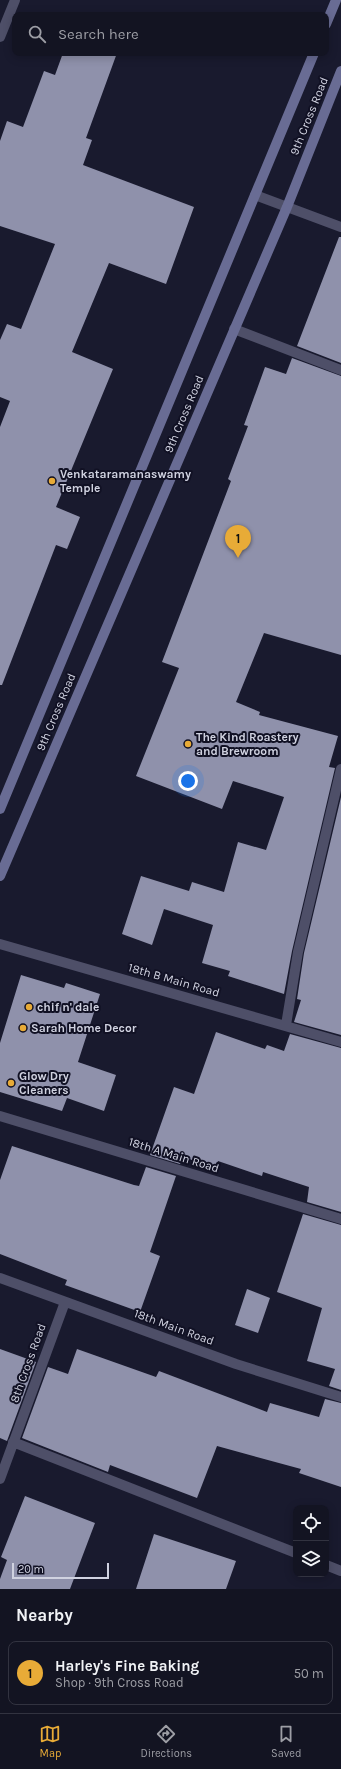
<!DOCTYPE html>
<html lang="en">
<head>
<meta charset="utf-8">
<style>
  :root { --surface:#131422; --page:#20212f; --text:#f1f3f6; --muted:#9d9ea5; --line:#323340; --accent:#e8ab37 }
  body { margin:0; font-family:Karla,sans-serif; background:var(--page); color:var(--text) }
  .controls { position:absolute; right:12px; bottom:12px; display:grid; overflow:hidden; border-radius:8px; box-shadow:0 2px 10px #0003 }
  .controls button { width:36px; height:36px; display:grid; place-items:center; padding:0; border:0; border-bottom:1px solid var(--line); background:var(--surface); color:var(--text); font:20px sans-serif }
  .scale { position:absolute; left:12px; bottom:10px; width:97px; box-sizing:border-box; padding-left:4px; border:2px solid #d0d2e0; border-top:0; font-size:11px; line-height:14px; white-space:nowrap; color:#d0d2e0; -webkit-text-stroke:3px #111124; paint-order:stroke }
  .you { position:absolute; left:188px; top:781px; width:14px; height:14px; margin:-10px; border:3px solid #fff; border-radius:50%; background:#1a73e8; box-shadow:0 0 0 6px #1a73e833 }
  .badge { display:grid; place-items:center; width:26px; height:26px; border-radius:50%; background:var(--accent); color:#111; font-size:13px; font-weight:700 }
  .pin { position:absolute; translate:-50% -33px; filter:drop-shadow(0 1px 2px #0008) }
  .pin::after { content:''; position:absolute; top:21px; width:14px; height:12px; background:inherit; clip-path:polygon(0 0,100% 0,50% 100%) }
  .list { margin:0; padding:0; list-style:none }
  h2 { display:flex; justify-content:space-between; align-items:center; height:52px; margin:0; padding:0 16px; font-size:17px }
  h2 small { font-size:13px; font-weight:400; color:var(--muted) }
  .list li { display:grid; grid-template-columns:26px 1fr auto; gap:12px; align-items:center; box-sizing:border-box; height:64px; margin:0 8px 8px; padding:0 8px; border:1px solid var(--line); border-radius:8px }
  .list b { display:block; font-size:15px; white-space:nowrap }
  .list p { margin:0; font-size:13px; white-space:nowrap; color:var(--muted) }
  .list em { font-size:13px; font-style:normal; color:var(--muted) }
  .icon { flex:none; width:22px; height:22px; fill:none; stroke:currentColor; stroke-width:2; stroke-linecap:round; stroke-linejoin:round }
  .map { position:relative; flex:none; width:341px; height:1589px; overflow:hidden }
  .search { position:absolute; background:var(--surface); box-shadow:0 2px 10px #0003; left:12px; right:12px; top:12px; height:44px; display:flex; align-items:center; gap:10px; box-sizing:border-box; padding:0 14px; border-radius:8px; color:var(--muted); font-size:15px }
  .sheet { height:124px; background:var(--surface) }
  nav { display:flex; justify-content:space-around; align-items:center; box-sizing:border-box; height:56px; border-top:1px solid var(--line); background:var(--surface); font-size:11px; color:var(--muted) }
  nav a { display:grid; justify-items:center; gap:2px }
  nav .on { color:var(--accent) }
  .map>svg:first-child { display:block }
  .building { fill:#8f91ab }
  .lines { fill:none; stroke-linecap:round; stroke-linejoin:round }
  .minor { stroke:#4e4f68; stroke-width:10 }
  .secondary { stroke:#696c94; stroke-width:10 }
  .poi-dot { fill:#e8ab37; stroke:#111124; stroke-width:1.5 }
  .labels { text-anchor:middle; dominant-baseline:central; stroke-width:4; stroke-linejoin:round; paint-order:stroke }
  .street-label { font-size:12px; fill:#d0d2e0; stroke:#111124 }
  .poi-label { font-size:12px; font-weight:bold; fill:#d0d2e0; stroke:#111124; text-anchor:start }
</style>
</head>
<body>
<div class="map">
<svg width="341" height="1589" viewBox="0 0 341 1589">
  <rect width="100%" height="100%" fill="#191a2e"/>
  <!-- building -->
  <path class="building" d="M63 53H117L86 138 92 140 83 165 194 207 166 284 109 263 72 352 113 369 56 507 80 517 67 549 56 545 2 685H0V427L10 401 0 397V340L7 324 21 329 55 244 0 226V141L7 121 23 127 44 71 55 75Z
    M339 237H341V363L297 346Z
    M292 358 341 376V655L264 633 236 702 260 712 259 715 338 736 329 767 335 768 292 951 284 994 228 976 230 971 202 963 213 925 164 909 152 945 122 934 141 876 189 891 192 882 224 892 238 842 266 850 284 797 233 781 222 809 136 776 179 668 162 662 231 481 228 479 248 426 244 425 265 367 286 374Z
    M341 797V1035L294 1022 301 1000 297 999 304 953Z
    M21 975 64 988 66 983 100 994 78 1062 116 1075 104 1111 67 1098 62 1111 0 1092V1043Z
    M216 1032 265 1049 267 1045 284 1051 290 1034 341 1048V1212L307 1202 309 1187 263 1172 262 1176 218 1161 215 1168 183 1157 180 1164 150 1155 174 1087 194 1094Z
    M12 1146 134 1185 139 1186 146 1167 176 1176 150 1252 160 1256 140 1312 65 1285 67 1280 0 1254V1180Z
    M303 1214 341 1225V1390L329 1386 335 1369 307 1361 322 1308 277 1292Z
    M247 1289 270 1298 258 1333 235 1325Z
    M0 1349 36 1362 7 1441 0 1438Z
    M77 1349 156 1377 159 1371 267 1412 270 1403 319 1417 325 1399 341 1403V1487L299 1473 301 1469 217 1446 197 1498 110 1465 108 1472 22 1438 48 1367 68 1374Z
    M25 1496 95 1523 70 1589H0V1579L7 1560 1 1557Z
    M154 1534 236 1561 226 1589H136Z"/>
  <g class="lines">
    <!-- minor -->
    <path class="minor" d="M0 37 15 0
      M255 195 341 227
      M234 329 341 370
      M0 944 341 1042
      M286 1025 298 952 341 769
      M0 1116 341 1219
      M0 1278 236 1364 341 1397
      M13 1442 296 1553
      M0 1479 65 1302
      M326 1565 341 1571"/>
    <!-- secondary -->
    <path class="secondary" d="M326 24 336 0
      M0 809 314 53
      M0 876 287 207 341 71"/>
  </g>
  <!-- markers -->
  <g class="poi-dot">
    <circle cx="52" cy="481" r="4"/>
    <circle cx="188" cy="744" r="4"/>
    <circle cx="29" cy="1007" r="4"/>
    <circle cx="23" cy="1028" r="4"/>
    <circle cx="11" cy="1083" r="4"/>
  </g>
  <g class="labels">
    <!-- street labels -->
    <g class="street-label">
      <text transform="translate(309 116) rotate(-68)">9th Cross Road</text>
      <text transform="translate(184 414) rotate(-67)">9th Cross Road</text>
      <text transform="translate(56 712) rotate(-67)">9th Cross Road</text>
      <text transform="translate(174 980) rotate(16)">18th B Main Road</text>
      <text transform="translate(174 1155) rotate(17)">18th A Main Road</text>
      <text transform="translate(174 1327) rotate(20)">18th Main Road</text>
      <text transform="translate(28 1363) rotate(-70)">8th Cross Road</text>
    </g>
    <!-- poi labels -->
    <g class="poi-label">
      <text x="60" y="474">Venkataramanaswamy<tspan x="60" dy="14">Temple</tspan></text>
      <text x="196" y="737">The Kind Roastery<tspan x="196" dy="14">and Brewroom</tspan></text>
      <text x="37" y="1007">chif n' dale</text>
      <text x="31" y="1028">Sarah Home Decor</text>
      <text x="19" y="1076">Glow Dry<tspan x="19" dy="14">Cleaners</tspan></text>
    </g>
  </g>
</svg>
<div class="controls">
<button><svg class="icon" aria-label="locate" viewBox="0 0 24 24"><circle cx="12" cy="12" r="6"/><path d="M12 2v4M12 18v4M2 12h4M18 12h4"/></svg></button>
<button><svg class="icon" aria-label="layers" viewBox="0 0 24 24"><path d="M12 4l9 5-9 5-9-5zM3 14l9 5 9-5"/></svg></button>
</div>
<div class="scale">20 m</div>
<div class="you"></div>
<div class="pin badge" style="left:238px;top:558px">1</div>
<div class="search"><svg class="icon" aria-label="search" viewBox="0 0 24 24"><circle cx="10" cy="10" r="6"/><path d="M15 15l6 6"/></svg>Search here</div>
</div>
<section class="sheet">
<h2>Nearby<small></small></h2>
<ul class="list">
<li><span class="badge">1</span><div><b>Harley's Fine Baking</b><p>Shop · 9th Cross Road</p></div><em>50 m</em></li>
</ul>
</section>
<nav>
<a class="on"><svg class="icon" aria-label="map" viewBox="0 0 24 24"><path d="M3 6l6-2 6 2 6-2v14l-6 2-6-2-6 2zM9 4v14M15 6v14"/></svg>Map</a>
<a><svg class="icon" aria-label="directions" viewBox="0 0 24 24"><path d="M12 3l9 9-9 9-9-9zM9 14v-3h6M13 9l2 2-2 2"/></svg>Directions</a>
<a><svg class="icon" aria-label="saved" viewBox="0 0 24 24"><path d="M7 4h10v16l-5-4-5 4z"/></svg>Saved</a>
</nav>
</body>
</html>
